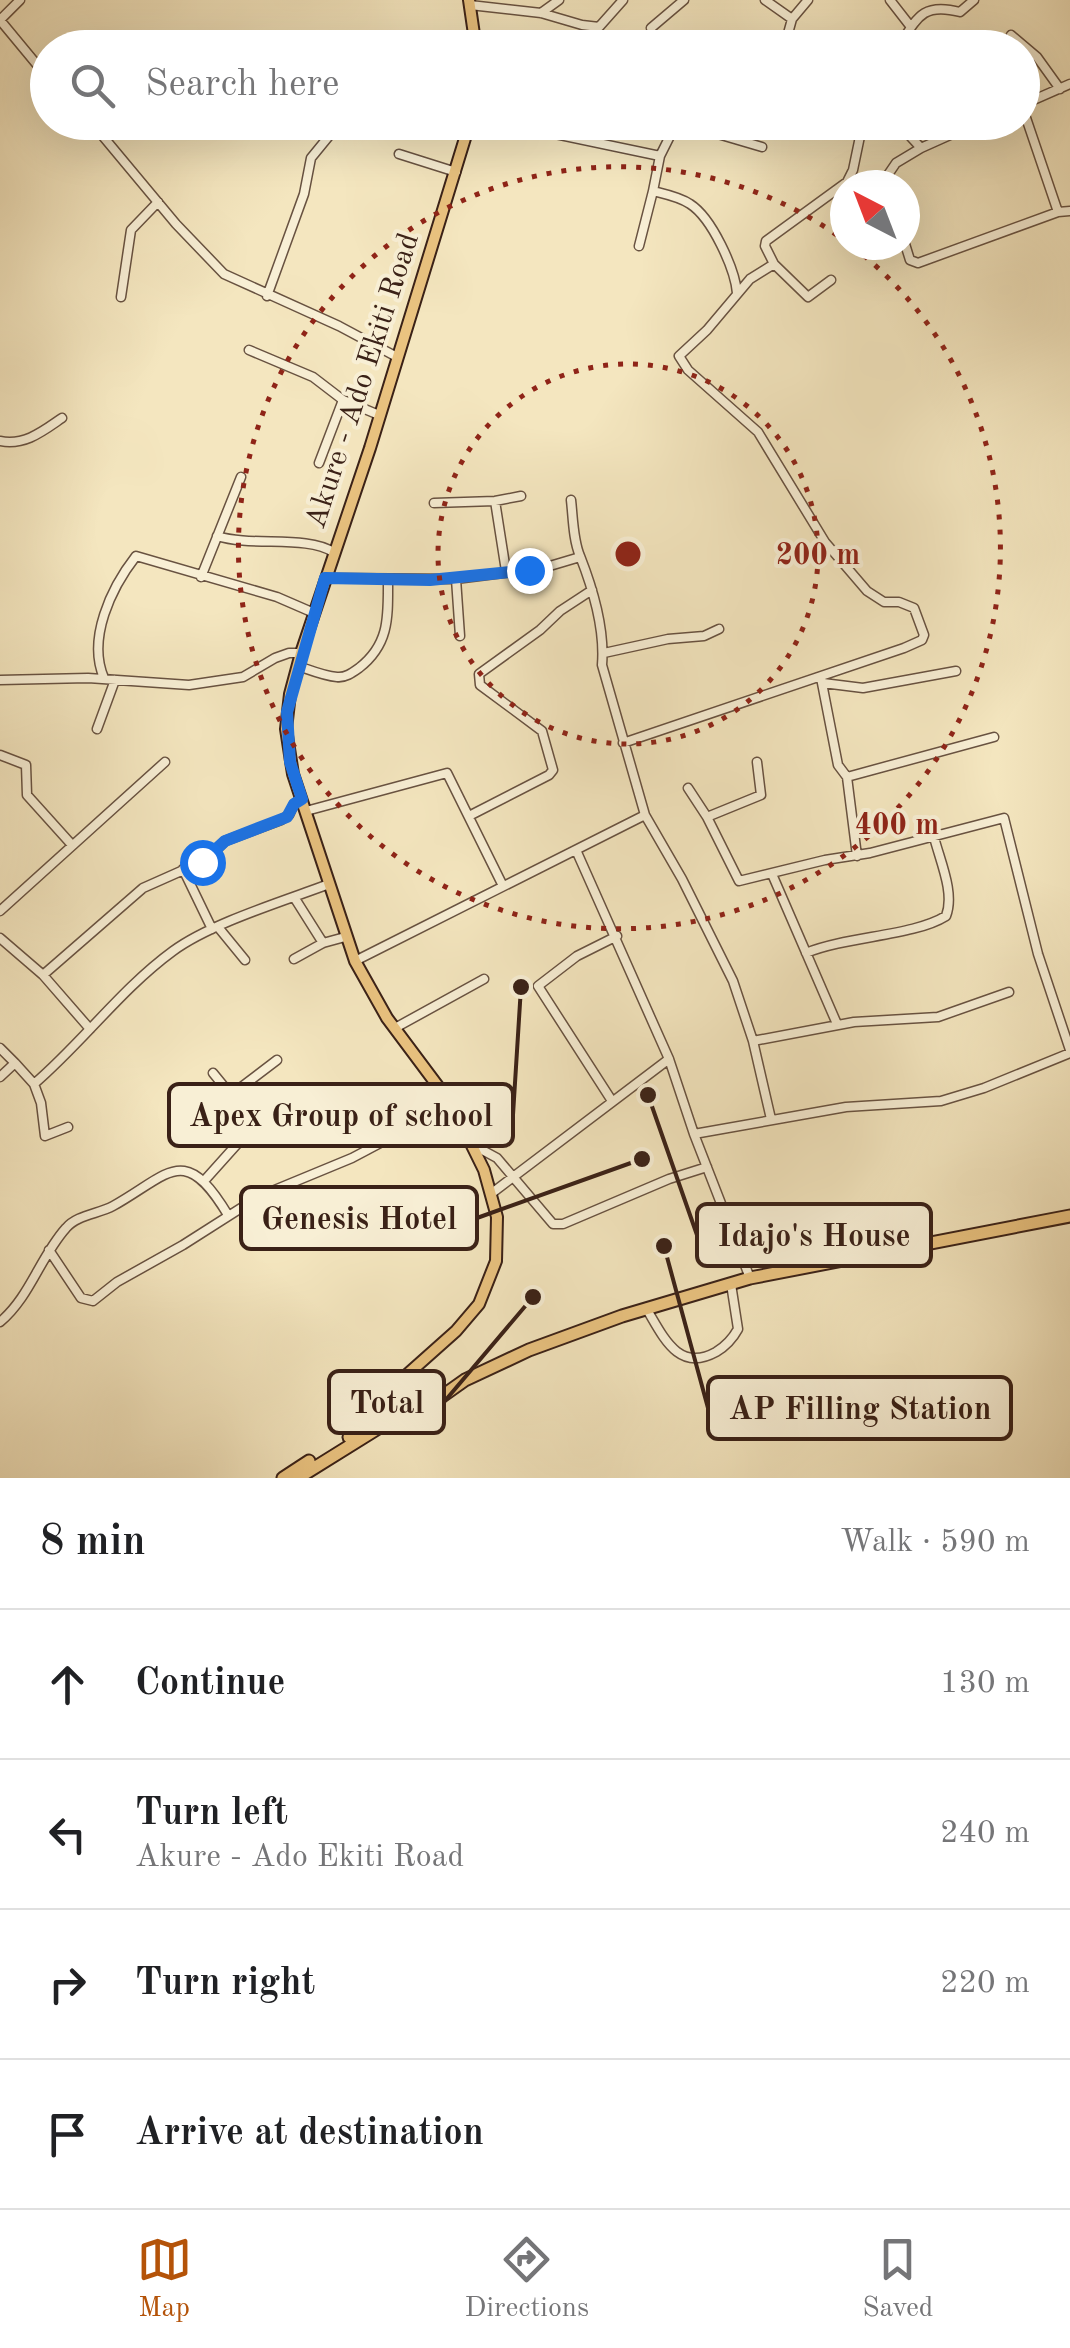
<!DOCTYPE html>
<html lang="en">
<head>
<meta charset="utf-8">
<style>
  :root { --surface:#fff; --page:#f6f6f6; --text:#202124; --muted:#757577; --line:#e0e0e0; --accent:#b45309 }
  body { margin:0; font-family:"Old Standard TT",serif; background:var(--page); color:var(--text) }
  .compass { position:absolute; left:830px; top:170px; width:90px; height:90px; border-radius:50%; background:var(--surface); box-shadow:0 10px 40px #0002; rotate:318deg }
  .stop { position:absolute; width:30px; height:30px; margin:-22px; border:8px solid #1a73e8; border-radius:50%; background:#fff }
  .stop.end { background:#1a73e8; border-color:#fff; box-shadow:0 2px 10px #0008 }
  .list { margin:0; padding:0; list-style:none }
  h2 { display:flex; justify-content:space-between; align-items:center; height:130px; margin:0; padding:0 40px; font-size:42px }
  h2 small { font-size:32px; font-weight:400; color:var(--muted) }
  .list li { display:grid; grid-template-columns:65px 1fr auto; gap:30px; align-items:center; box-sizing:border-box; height:150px; padding:0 40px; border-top:2px solid var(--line) }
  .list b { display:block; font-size:38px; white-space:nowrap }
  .list p { margin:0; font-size:32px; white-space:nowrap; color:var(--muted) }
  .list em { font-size:32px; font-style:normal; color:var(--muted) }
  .icon { flex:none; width:55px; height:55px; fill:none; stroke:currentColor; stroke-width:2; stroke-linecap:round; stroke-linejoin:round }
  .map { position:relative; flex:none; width:1070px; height:1478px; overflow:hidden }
  .search { position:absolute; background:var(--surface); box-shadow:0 10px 40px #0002; left:30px; right:30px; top:30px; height:110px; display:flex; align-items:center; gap:25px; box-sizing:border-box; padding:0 35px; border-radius:55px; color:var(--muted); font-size:38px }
  .sheet { height:730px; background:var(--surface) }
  nav { display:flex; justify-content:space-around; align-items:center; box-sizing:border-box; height:140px; border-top:2px solid var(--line); background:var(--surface); font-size:28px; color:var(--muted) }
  nav a { display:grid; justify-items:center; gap:5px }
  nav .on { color:var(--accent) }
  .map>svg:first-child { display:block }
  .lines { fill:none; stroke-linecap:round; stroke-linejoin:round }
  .minor-casing { stroke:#685241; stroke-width:11 }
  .major-casing { stroke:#3a2117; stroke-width:14 }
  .highway-casing { stroke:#3a2117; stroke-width:15 }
  .minor { stroke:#f8efd5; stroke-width:8 }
  .major { stroke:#eac380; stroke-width:10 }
  .highway { stroke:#eac380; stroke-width:11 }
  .route { stroke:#1a73e8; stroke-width:12 }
  .ring { fill:none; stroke:#8f2418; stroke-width:5; stroke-dasharray:5 10 }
  .labels { text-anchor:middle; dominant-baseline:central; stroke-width:8; stroke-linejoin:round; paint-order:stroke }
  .street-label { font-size:30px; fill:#3a2117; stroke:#f8efd5 }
  .centre { fill:#8f2418; stroke:#f8efd5; stroke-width:5 }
  .ring-label { font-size:30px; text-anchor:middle; font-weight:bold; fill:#8f2418; stroke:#f8efd5; stroke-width:8; stroke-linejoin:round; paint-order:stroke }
  .leader { fill:none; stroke:#3a2117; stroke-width:4 }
  .callout-dot { fill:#3a2117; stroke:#f8efd5; stroke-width:4 }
  .callout { fill:#f8efd5; stroke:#3a2117; stroke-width:4 }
  .callout-label { font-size:32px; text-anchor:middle; font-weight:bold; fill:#3a2117 }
</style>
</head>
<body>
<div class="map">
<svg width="1070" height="1478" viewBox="0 0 1070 1478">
  <rect width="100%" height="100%" fill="#f4e6bf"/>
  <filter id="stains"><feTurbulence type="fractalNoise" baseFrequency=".002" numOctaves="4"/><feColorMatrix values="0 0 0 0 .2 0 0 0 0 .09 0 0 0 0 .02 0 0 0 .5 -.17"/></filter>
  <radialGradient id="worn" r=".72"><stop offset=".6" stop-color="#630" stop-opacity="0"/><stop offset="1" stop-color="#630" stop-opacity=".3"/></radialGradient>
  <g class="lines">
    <!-- minor casing -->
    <g class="minor-casing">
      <path id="minor" d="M765 0 792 19 808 0
        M890 0 911 27
        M470 5 541 13 582 25 599 27 623 0
        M541 13 559 0
        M0 20 48 78
        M0 20 20 0
        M651 28 684 0
        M1011 35 1037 57 1060 89
        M905 36 920 48
        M784 48 792 19
        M898 48C917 18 922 2 960 12L974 0
        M1022 105 1070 84
        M1022 106 1058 212
        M91 122 176 224 224 274 339 326 397 357
        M498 122 660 156
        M677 122 660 156 653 191C665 194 680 197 690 204 712 218 735 269 737 293
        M677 122 762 147
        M897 122 921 148 979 122
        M399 154 456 172
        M881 185 896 163 921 148
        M905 244 910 260 918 263 1058 212 1070 211
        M639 246 653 191
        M774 264 808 297 831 280
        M267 296 304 194 311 158 329 136 351 122
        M121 297 131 230 158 202
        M249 350 313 377 343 400 379 415
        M0 441C25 446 43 431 62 418
        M319 463 343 400
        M571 500C573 517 573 540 580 556 593 589 605 629 602 665L645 815 682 879 733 981 753 1041 771 1119
        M495 501 506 571
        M434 503 495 501 521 496
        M217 536C252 547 307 535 333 552
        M201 577 241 477
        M325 578 456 579 543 568 580 557
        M456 579 460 636
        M604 653 668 639 704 636 719 629
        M298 666C310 670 324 676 337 677 345 678 352 673 359 668 390 644 388 616 388 580
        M104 678C87 639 111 588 136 556L277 597 314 613
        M821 678 838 765 847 777 857 856
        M0 680 88 678 189 685 243 677 275 658 289 653H301
        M823 683 863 688 956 671
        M97 729 115 680
        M623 743 904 648 922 640 924 635 914 608 899 602H884L867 591 825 542 758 432 688 370 679 356 707 330 750 279 774 264 765 246 766 241 847 182 853 170 863 122
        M0 755 26 765 27 795 72 845
        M847 777 994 737
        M688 788 707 817 739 881 825 860 870 853 1004 818 1038 954 1070 1050
        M306 811 447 773 503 886
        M469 816 549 775 553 770 542 731 480 685 479 674 540 630 560 611 592 590
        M707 817 761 795 757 762
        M576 850 669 1059 694 1134 750 1278
        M183 869 212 929
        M772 874 837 1024
        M294 897 323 943
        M0 911 165 762
        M218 927 245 960
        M0 938 43 975 90 1029
        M806 953C848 936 914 936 946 916 955 893 940 861 934 837
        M294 959 323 943 345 937
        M355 961 645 815
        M43 975 143 888 206 860 225 841 281 820 289 815 294 804 302 799
        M395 1028 484 979
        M753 1041 854 1022 938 1017 1009 992
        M0 1048 15 1063
        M213 1073 231 1095 247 1133
        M0 1077 15 1063 34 1084C83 1042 121 989 173 951 211 923 284 901 329 884
        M34 1084 41 1103 45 1136 68 1127
        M231 1095 277 1060
        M612 1101 538 986 577 956 617 936
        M694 1134 846 1107 941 1101 984 1088 1070 1053
        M473 1145 497 1158 553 1224H563L669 1179 707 1167
        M204 1181 247 1133 307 1096
        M492 1193 669 1059
        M49 1250 81 1298 93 1301 117 1282 183 1245 260 1196 352 1158 452 1105
        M646 1308C663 1336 678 1373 716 1352 726 1346 732 1340 738 1329L731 1284
        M0 1322C30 1297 40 1257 66 1228 77 1215 98 1214 113 1206 170 1174 184 1142 228 1215"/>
    </g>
    <!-- major casing -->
    <g class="major-casing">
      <path id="major" d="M469 0 476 48
        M388 1423C384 1408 394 1392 405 1381
        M380 1427 378 1413 383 1396 456 1331 479 1304 496 1261 497 1217 484 1170 452 1105 387 1018 355 961 293 774 286 729 290 694 301 653 370 448 470 122"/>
    </g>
    <!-- highway casing -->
    <g class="highway-casing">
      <path id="highway" d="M400 1385 404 1399 416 1402
        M349 1437 383 1396
        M283 1478 309 1461
        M298 1478 380 1427 441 1397 465 1380 529 1350 622 1316 750 1278 1070 1216"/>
    </g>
    <!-- minor -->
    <use href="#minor" class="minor"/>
    <!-- major -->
    <use href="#major" class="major"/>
    <!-- highway -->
    <use href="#highway" class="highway"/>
  </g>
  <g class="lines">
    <!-- route -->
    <path class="route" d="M202 862 225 841 287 817 294 804 302 799 290 762 287 712 325 578 430 580 529 570"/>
  </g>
  <!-- distance rings -->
  <g class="ring">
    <circle cx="628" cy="554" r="190"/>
    <path d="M852 246A381 381 0 1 1 844 240"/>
  </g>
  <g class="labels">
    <!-- street labels -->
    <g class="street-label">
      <text transform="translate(363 381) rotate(-72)">Akure - Ado Ekiti Road</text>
    </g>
  </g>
  <circle cx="628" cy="554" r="15" class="centre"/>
  <g class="ring-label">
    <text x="818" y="564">200 m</text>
    <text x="897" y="834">400 m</text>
  </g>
  <!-- callouts -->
  <path class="leader" d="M521 987L513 1115M642 1159L477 1218M648 1095L697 1235M533 1297L444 1402M664 1246L708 1408"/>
  <g class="callout-dot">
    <circle cx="521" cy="987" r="10"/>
    <circle cx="642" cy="1159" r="10"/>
    <circle cx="648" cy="1095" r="10"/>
    <circle cx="533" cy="1297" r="10"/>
    <circle cx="664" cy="1246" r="10"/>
  </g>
  <g class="callout">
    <rect x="169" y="1084" width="344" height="62" rx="10"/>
    <rect x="241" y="1187" width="236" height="62" rx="10"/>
    <rect x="697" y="1204" width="234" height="62" rx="10"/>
    <rect x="329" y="1371" width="115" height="62" rx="10"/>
    <rect x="708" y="1377" width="303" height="62" rx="10"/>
  </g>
  <g class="callout-label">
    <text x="341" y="1126">Apex Group of school</text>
    <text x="359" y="1229">Genesis Hotel</text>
    <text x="814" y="1246">Idajo's House</text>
    <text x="387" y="1413">Total</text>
    <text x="860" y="1419">AP Filling Station</text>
  </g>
  <rect width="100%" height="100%" filter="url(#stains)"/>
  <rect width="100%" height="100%" fill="url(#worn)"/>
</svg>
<svg class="compass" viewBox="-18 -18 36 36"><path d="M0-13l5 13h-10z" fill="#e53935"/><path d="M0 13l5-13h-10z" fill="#757577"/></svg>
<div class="stop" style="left:202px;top:862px"></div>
<div class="stop end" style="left:529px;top:570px"></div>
<div class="search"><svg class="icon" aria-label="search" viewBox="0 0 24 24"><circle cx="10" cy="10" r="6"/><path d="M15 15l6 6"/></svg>Search here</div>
</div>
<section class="sheet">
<h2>8 min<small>Walk · 590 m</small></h2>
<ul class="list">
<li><svg class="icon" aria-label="ahead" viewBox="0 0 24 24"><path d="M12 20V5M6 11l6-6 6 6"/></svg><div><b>Continue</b></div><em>130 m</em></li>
<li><svg class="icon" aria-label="left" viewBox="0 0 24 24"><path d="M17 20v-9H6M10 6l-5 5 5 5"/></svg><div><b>Turn left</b><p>Akure - Ado Ekiti Road</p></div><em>240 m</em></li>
<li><svg class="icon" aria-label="right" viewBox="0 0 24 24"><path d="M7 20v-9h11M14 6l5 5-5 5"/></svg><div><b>Turn right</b></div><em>220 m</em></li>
<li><svg class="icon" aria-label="arrive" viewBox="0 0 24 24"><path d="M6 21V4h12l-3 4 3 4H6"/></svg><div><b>Arrive at destination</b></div></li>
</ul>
</section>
<nav>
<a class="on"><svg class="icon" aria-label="map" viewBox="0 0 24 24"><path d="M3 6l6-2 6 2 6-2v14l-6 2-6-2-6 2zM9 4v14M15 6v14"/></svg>Map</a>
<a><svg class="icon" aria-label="directions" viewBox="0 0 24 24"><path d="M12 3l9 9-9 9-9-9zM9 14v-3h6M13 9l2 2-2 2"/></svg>Directions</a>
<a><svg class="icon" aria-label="saved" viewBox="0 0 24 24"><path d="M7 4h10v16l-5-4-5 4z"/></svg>Saved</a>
</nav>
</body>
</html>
